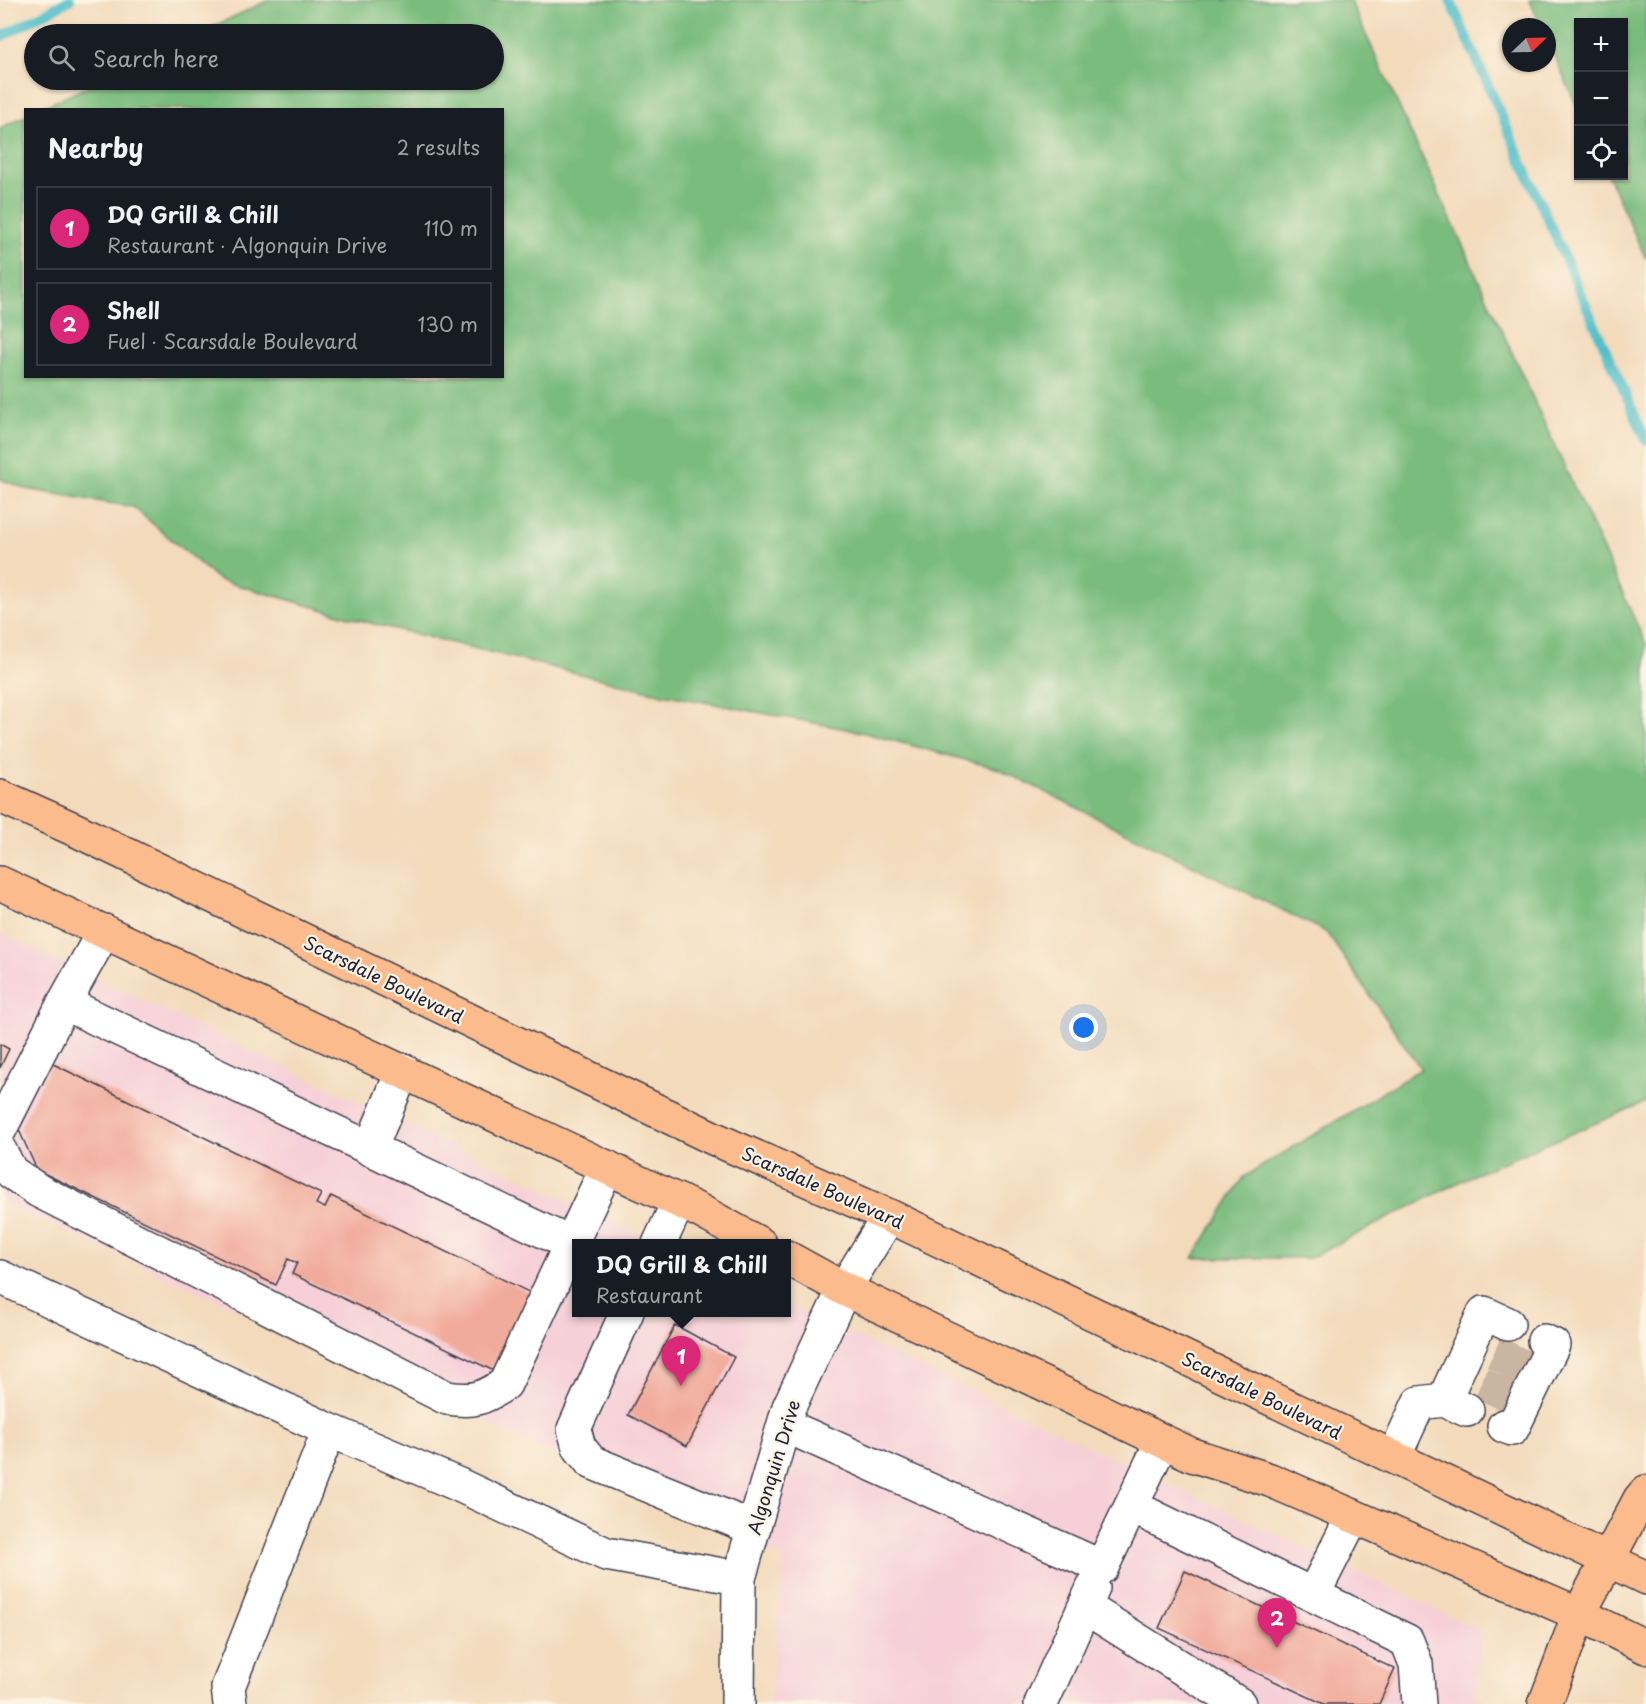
<!DOCTYPE html>
<html lang="en">
<head>
<meta charset="utf-8">
<style>
  :root { --surface:#171b24; --page:#20242c; --text:#f1f3f6; --muted:#9ea1a6; --line:#363941; --accent:#db2777 }
  body { margin:0; font-family:"Playpen Sans",sans-serif; background:var(--page); color:var(--text) }
  .controls { position:absolute; right:18px; top:18px; display:grid; overflow:hidden; border-radius:0px; box-shadow:0 2px 4px #0004 }
  .controls button { width:54px; height:54px; display:grid; place-items:center; padding:0; border:0; border-bottom:2px solid var(--line); background:var(--surface); color:var(--text); font:30px sans-serif }
  .compass { position:absolute; left:1502px; top:18px; width:54px; height:54px; border-radius:50%; background:var(--surface); box-shadow:0 2px 4px #0004; rotate:67deg }
  .you { position:absolute; left:1084px; top:1028px; width:21px; height:21px; margin:-15px; border:4px solid #fff; border-radius:50%; background:#1a73e8; box-shadow:0 0 0 9px #1a73e833 }
  .badge { display:grid; place-items:center; width:39px; height:39px; border-radius:50%; background:var(--accent); color:#fff; font-size:20px; font-weight:700 }
  .pin { position:absolute; translate:-50% -50px; filter:drop-shadow(0 2px 3px #0008) }
  .pin::after { content:''; position:absolute; top:32px; width:21px; height:18px; background:inherit; clip-path:polygon(0 0,100% 0,50% 100%) }
  .popup { position:absolute; left:572px; top:1239px; width:219px; height:78px; box-sizing:border-box; display:grid; place-content:center; border-radius:0px; background:var(--surface); filter:drop-shadow(0 2px 4px #0005); font-size:20px; white-space:nowrap; color:var(--muted) }
  .popup b { font-size:22px; color:var(--text) }
  .popup::after { content:''; position:absolute; left:50%; top:100%; margin-left:-12px; border:12px solid transparent; border-top-color:var(--surface) }
  .list { margin:0; padding:0; list-style:none }
  h2 { display:flex; justify-content:space-between; align-items:center; height:78px; margin:0; padding:0 24px; font-size:26px }
  h2 small { font-size:20px; font-weight:400; color:var(--muted) }
  .list li { display:grid; grid-template-columns:39px 1fr auto; gap:18px; align-items:center; box-sizing:border-box; height:84px; margin:0 12px 12px; padding:0 12px; border:2px solid var(--line); border-radius:0px }
  .list b { display:block; font-size:22px; white-space:nowrap }
  .list p { margin:0; font-size:20px; white-space:nowrap; color:var(--muted) }
  .list em { font-size:20px; font-style:normal; color:var(--muted) }
  .icon { flex:none; width:33px; height:33px; fill:none; stroke:currentColor; stroke-width:2; stroke-linecap:round; stroke-linejoin:round }
  .map { position:relative; flex:none; width:1646px; height:1704px; overflow:hidden }
  .search { position:absolute; background:var(--surface); box-shadow:0 2px 4px #0004; left:24px; top:24px; width:480px; height:66px; display:flex; align-items:center; gap:15px; box-sizing:border-box; padding:0 21px; border-radius:33px; color:var(--muted); font-size:22px }
  .panel { position:absolute; background:var(--surface); box-shadow:0 2px 4px #0004; left:24px; top:108px; width:480px; height:270px; border-radius:0px }
  .map>svg:first-child { display:block }
  .built { fill:#f6cfd8 }
  .forest { fill:#7abc7e; stroke:#4e6f5c; stroke-width:1.5 }
  .lines { fill:none; stroke-linecap:round; stroke-linejoin:round }
  .stream { stroke:#52bfc9; stroke-width:10 }
  .building { fill:#f1ab9b }
  .minor-tunnel { stroke:#c9b5a1; stroke-width:33; stroke-dasharray:33 16; stroke-linecap:butt }
  .minor-casing { stroke:#413e4e; stroke-width:36 }
  .major-casing { stroke:#413e4e; stroke-width:36 }
  .minor { stroke:#fff; stroke-width:33 }
  .major { stroke:#fbbb8d; stroke-width:33 }
  .labels { text-anchor:middle; dominant-baseline:central; stroke-width:4.5; stroke-linejoin:round; paint-order:stroke }
  .street-label { font-size:18px; fill:#22223b; stroke:#fcf5e5 }
</style>
</head>
<body>
<div class="map">
<svg width="1646" height="1704" viewBox="0 0 1646 1704">
  <rect width="100%" height="100%" fill="#fcf5e5"/>
  <filter id="ink" filterUnits="userSpaceOnUse"><feTurbulence type="fractalNoise" baseFrequency=".0167" numOctaves="2"/><feDisplacementMap in="SourceGraphic" scale="12" xChannelSelector="R" yChannelSelector="G"/><feConvolveMatrix kernelMatrix="1 2 1 2 8 2 1 2 1" color-interpolation-filters="sRGB"/></filter>
  <filter id="wash" filterUnits="userSpaceOnUse"><feTurbulence type="fractalNoise" baseFrequency=".008" numOctaves="4" result="noise"/><feDisplacementMap in="SourceGraphic" scale="24" xChannelSelector="R" yChannelSelector="G"/><feGaussianBlur stdDeviation="1.35" result="paint"/><feColorMatrix in="noise" values="0 0 0 0 0 0 0 0 0 0 0 0 0 0 0 0 0 1.4 0 .05"/><feComposite in="paint" operator="in"/></filter>
  <g filter="url(#wash)">
    <rect width="100%" height="100%" fill="#f3dabb"/>
    <!-- built -->
    <path class="built" d="M0 933 658 1243 576 1244V1312H786V1304L1481 1631 1475 1704H769L784 1558 0 1201Z"/>
    <!-- forest -->
    <path class="forest" d="M269 0H1350L1646 644V1102L1471 1176 1310 1258H1193L1244 1177 1421 1069 1326 932 999 769 861 732 662 694 374 624 219 580 133 507 26 489 0 479V128L25 116 26 376H502V110L39 109 102 80H494V34H197Z
      M1529 0H1646V259L1608 176H1624V22H1578V109L1547 39V27H1542Z"/>
    <g class="lines">
      <!-- stream -->
      <path class="stream" d="M1450 0 1646 440
        M0 37 70 0"/>
    </g>
    <g id="blocks">
      <!-- building -->
      <path class="building" d="M0 1044 9 1049 0 1068Z
        M51 1063 321 1194 316 1204 325 1208 331 1196 533 1294 496 1372 292 1274 297 1263 288 1259 276 1285 37 1170 19 1130Z
        M675 1325 734 1357 687 1446 628 1415Z
        M1185 1571 1395 1669 1379 1704H1324L1159 1628Z"/>
    </g>
  </g>
  <g filter="url(#ink)">
    <use href="#blocks" fill-opacity="0" stroke="#413e4e" stroke-width="1.5"/>
    <g class="lines">
      <!-- minor-tunnel -->
      <path class="minor-tunnel" d="M1494 1352 1532 1370
        M1481 1383 1517 1399"/>
      <!-- minor casing -->
      <g class="minor-casing">
        <path id="minor" d="M64 1003 571 1244
          M0 1129 64 1003 104 931
          M370 1149 403 1070
          M0 1151 11 1172 39 1191 447 1398C474 1402 482 1399 505 1384L607 1167
          M659 1244 679 1201
          M0 1277 329 1430
          M627 1312 574 1429 579 1447 591 1462 753 1528
          M1444 1400 1484 1313 1508 1324
          M784 1425 1102 1567 1162 1441
          M1504 1426 1512 1429 1553 1345 1544 1341
          M1394 1457 1419 1403 1444 1400 1467 1410
          M1131 1506 1407 1641 1416 1664 1419 1704
          M1313 1595 1353 1516
          M1085 1607 1239 1704
          M230 1704 228 1687 329 1430 457 1484 606 1554 739 1578
          M738 1704 739 1578 789 1407 844 1289 889 1216
          M1041 1704 1093 1588"/>
      </g>
      <!-- major casing -->
      <g class="major-casing">
        <path id="major" d="M0 796 78 831 713 1138 889 1216 1646 1578
          M0 883 700 1211 760 1244
          M786 1257 844 1289 1192 1455 1270 1480 1579 1614 1646 1647
          M1545 1704 1579 1614 1640 1499 1646 1492"/>
      </g>
      <!-- minor -->
      <use href="#minor" class="minor"/>
      <!-- major -->
      <use href="#major" class="major"/>
    </g>
  </g>
  <g class="labels">
    <!-- street labels -->
    <g class="street-label">
      <text transform="translate(384 979) rotate(26)">Scarsdale Boulevard</text>
      <text transform="translate(823 1187) rotate(24)">Scarsdale Boulevard</text>
      <text transform="translate(1262 1395) rotate(26)">Scarsdale Boulevard</text>
      <text transform="translate(773 1467) rotate(-73)">Algonquin Drive</text>
    </g>
  </g>
</svg>
<div class="controls">
<button>+</button>
<button>−</button>
<button><svg class="icon" aria-label="locate" viewBox="0 0 24 24"><circle cx="12" cy="12" r="6"/><path d="M12 2v4M12 18v4M2 12h4M18 12h4"/></svg></button>
</div>
<svg class="compass" viewBox="-18 -18 36 36"><path d="M0-13l5 13h-10z" fill="#e53935"/><path d="M0 13l5-13h-10z" fill="#9ea1a6"/></svg>
<div class="you"></div>
<div class="pin badge" style="left:681px;top:1386px">1</div>
<div class="popup"><b>DQ Grill &amp; Chill</b>Restaurant</div>
<div class="pin badge" style="left:1277px;top:1648px">2</div>
<div class="search"><svg class="icon" aria-label="search" viewBox="0 0 24 24"><circle cx="10" cy="10" r="6"/><path d="M15 15l6 6"/></svg>Search here</div>
<section class="panel">
<h2>Nearby<small>2 results</small></h2>
<ul class="list">
<li><span class="badge">1</span><div><b>DQ Grill &amp; Chill</b><p>Restaurant · Algonquin Drive</p></div><em>110 m</em></li>
<li><span class="badge">2</span><div><b>Shell</b><p>Fuel · Scarsdale Boulevard</p></div><em>130 m</em></li>
</ul>
</section>
</div>
</body>
</html>
